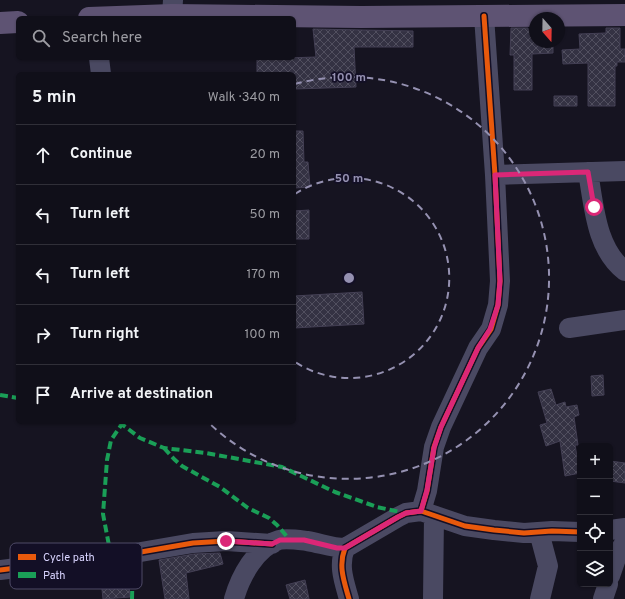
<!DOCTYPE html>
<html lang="en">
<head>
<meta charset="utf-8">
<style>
  :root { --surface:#100f19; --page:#1e1d26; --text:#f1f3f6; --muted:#9c9ca2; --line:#302f38 }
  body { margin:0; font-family:Overpass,sans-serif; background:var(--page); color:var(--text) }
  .controls { position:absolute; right:12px; bottom:12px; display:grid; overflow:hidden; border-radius:6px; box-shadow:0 1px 3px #0004 }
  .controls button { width:36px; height:36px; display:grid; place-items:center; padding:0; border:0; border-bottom:1px solid var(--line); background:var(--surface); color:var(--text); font:20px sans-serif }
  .compass { position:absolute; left:529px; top:12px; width:36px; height:36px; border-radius:50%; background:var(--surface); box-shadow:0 1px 3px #0004; rotate:160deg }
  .stop { position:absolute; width:12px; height:12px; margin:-9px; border:3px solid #db2777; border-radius:50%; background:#fff }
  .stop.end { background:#db2777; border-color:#fff; box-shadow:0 1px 4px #0008 }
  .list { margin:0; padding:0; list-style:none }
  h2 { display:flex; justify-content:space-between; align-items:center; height:52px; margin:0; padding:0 16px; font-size:17px }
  h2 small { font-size:13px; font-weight:400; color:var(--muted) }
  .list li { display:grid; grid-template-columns:26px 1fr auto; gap:12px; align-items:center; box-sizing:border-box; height:60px; padding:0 16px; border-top:1px solid var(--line) }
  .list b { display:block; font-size:15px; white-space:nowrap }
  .list em { font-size:13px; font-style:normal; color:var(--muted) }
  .icon { flex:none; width:22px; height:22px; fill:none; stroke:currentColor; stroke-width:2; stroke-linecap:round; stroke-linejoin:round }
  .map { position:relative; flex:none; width:625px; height:599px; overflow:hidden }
  .search { position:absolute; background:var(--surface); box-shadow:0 1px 3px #0004; left:16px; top:16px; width:280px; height:44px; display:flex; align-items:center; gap:10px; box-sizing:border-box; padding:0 14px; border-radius:6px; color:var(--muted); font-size:15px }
  .panel { position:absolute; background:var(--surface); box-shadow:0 1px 3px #0004; left:16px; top:72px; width:280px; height:352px; border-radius:6px }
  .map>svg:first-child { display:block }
  .building { fill:url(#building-cross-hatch); stroke:#433f54 }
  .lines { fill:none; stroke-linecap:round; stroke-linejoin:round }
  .minor { stroke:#4a4962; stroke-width:20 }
  .major { stroke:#5e5373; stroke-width:22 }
  .quiet { stroke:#1a9f57; stroke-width:4; stroke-dasharray:8 4; stroke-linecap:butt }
  .cycleway-casing { stroke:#130f26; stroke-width:8 }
  .cycleway { stroke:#e8590c; stroke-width:5 }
  .route { stroke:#db2777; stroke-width:5 }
  .ring { fill:none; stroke:#9591b1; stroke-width:2; stroke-dasharray:7 5 }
  .key { fill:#130f26; stroke:#4e4a67; stroke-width:1 }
  .key-label { font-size:11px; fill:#d9d4ff }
  .centre { fill:#9591b1; stroke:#130f26; stroke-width:2 }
  .ring-label { font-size:12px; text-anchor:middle; font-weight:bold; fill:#9591b1; stroke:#130f26; stroke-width:3.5; stroke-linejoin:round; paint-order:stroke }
</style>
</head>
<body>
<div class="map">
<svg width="625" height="599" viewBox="0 0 625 599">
  <defs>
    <pattern id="building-cross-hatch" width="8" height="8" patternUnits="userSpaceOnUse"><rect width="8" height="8" fill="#343243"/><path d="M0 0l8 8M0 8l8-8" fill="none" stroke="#514f5f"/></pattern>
  </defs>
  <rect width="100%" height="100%" fill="#161421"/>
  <!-- building -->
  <path class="building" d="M511 28H528V30H535V42H553V53L532 54V90H514V55H510Z
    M606 28H620V49H625V62H617V66H615V106H588V63L563 64 562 50 580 49 579 34 606 33Z
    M313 29 413 31V47H354L356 87 294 89V74H257V59L316 57Z
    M554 96H577V106H554Z
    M294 131H303L304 162H308L310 187 294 188Z
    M309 210V239H294V211Z
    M362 292 364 324 294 328V296Z
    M603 375 604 395 592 396 591 376Z
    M551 389 556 405 565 402 566 407 577 405 579 415 574 417 578 445H575L580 473 565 476 560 441 546 446 540 425 547 423 538 392Z
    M610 461 625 463V483L610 481Z
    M220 553 223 564 186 573 189 599H165L159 560 194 554Z
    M119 573V578L128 577 130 597 103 599 101 580 107 579 106 574Z
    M305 580 309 599H290L286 585Z"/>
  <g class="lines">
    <!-- minor -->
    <path class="minor" d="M172 15 173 0
      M99 58 101 74
      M588 172C594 206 596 249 625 271
      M495 175 625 171
      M569 328 625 320
      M421 511 427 491 434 447 441 427 478 348 491 329 498 305 500 281 495 175 484 16
      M610 530 625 528
      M539 532 548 566 540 599
      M0 570 135 553 193 543 226 541 272 544
      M610 576 618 553 625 542
      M234 599C240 577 256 547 279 540 286 538 299 540 307 541 320 543 332 548 345 548
      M349 599C344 581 338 566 345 548L398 517 406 513 421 511 465 526 494 530 524 533 552 531 580 532
      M433 599 434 516
      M603 599 608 584"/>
    <!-- major -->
    <path class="major" d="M89 18 172 15 361 17 625 15
      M0 23 18 22"/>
    <!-- quiet -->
    <path class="quiet" d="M0 395 18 398
      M119 422 140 438 164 448 206 453 282 467 335 492 377 507 405 513
      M164 448 174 459 182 466 220 487 248 508 269 518 277 525 290 540
      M111 556 103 514 107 460 111 440 122 424
      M132 599 133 559 135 553"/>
    <!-- cycleway casing -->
    <g class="cycleway-casing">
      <path id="cycleway" d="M421 511 427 491 434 447 441 427 478 348 491 329 498 305 500 281 495 175 484 16
        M0 570 135 553 193 543 226 541 272 544
        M349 599C344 581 338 566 345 548L398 517 406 513 421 511 465 526 494 530 524 533 552 531 580 532"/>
    </g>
    <!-- cycleway -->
    <use href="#cycleway" class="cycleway"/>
  </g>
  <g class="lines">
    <!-- route -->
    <path class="route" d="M226 541 272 544 280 540H304L337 548H345L398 517 406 513 421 511 427 490 434 448 441 427 478 348 490 329 498 305 500 281 495 175 588 172 594 207"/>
  </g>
  <!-- distance rings -->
  <g class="ring">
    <path d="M295 194A100 100 0 1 1 295 362"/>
    <path d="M295 84A201 201 0 1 1 209 423"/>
  </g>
  <!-- legend -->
  <rect x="10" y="543" width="132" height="46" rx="6" class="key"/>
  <rect x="18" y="554" width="18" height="6" fill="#e8590c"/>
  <rect x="18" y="572" width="18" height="6" fill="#1a9f57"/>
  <g class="key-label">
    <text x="43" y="561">Cycle path</text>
    <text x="43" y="579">Path</text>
  </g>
  <circle cx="349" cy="278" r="6" class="centre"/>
  <g class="ring-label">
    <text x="349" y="81">100 m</text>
    <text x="349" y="182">50 m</text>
  </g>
</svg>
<div class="controls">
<button>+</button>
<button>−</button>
<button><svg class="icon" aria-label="locate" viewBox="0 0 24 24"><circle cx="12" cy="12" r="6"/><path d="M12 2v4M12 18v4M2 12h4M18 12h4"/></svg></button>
<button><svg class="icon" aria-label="layers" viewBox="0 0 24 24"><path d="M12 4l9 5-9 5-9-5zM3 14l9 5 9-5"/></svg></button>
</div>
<svg class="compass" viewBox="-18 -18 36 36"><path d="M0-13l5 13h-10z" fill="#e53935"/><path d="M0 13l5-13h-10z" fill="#9c9ca2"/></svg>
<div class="stop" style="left:594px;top:207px"></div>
<div class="stop end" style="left:226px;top:541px"></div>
<div class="search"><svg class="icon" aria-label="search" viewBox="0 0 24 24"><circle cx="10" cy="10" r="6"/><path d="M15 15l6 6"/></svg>Search here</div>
<section class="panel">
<h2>5 min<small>Walk · 340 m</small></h2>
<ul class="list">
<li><svg class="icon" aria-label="ahead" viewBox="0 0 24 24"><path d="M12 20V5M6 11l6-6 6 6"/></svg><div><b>Continue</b></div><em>20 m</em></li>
<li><svg class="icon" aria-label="left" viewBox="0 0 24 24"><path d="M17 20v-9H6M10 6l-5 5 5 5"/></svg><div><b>Turn left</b></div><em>50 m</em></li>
<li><svg class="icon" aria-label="left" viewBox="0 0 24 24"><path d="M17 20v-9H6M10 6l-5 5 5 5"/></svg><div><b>Turn left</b></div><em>170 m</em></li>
<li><svg class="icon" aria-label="right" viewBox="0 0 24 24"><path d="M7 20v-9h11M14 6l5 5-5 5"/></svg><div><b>Turn right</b></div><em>100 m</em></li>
<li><svg class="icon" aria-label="arrive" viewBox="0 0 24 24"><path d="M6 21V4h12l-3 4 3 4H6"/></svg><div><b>Arrive at destination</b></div></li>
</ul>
</section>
</div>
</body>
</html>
